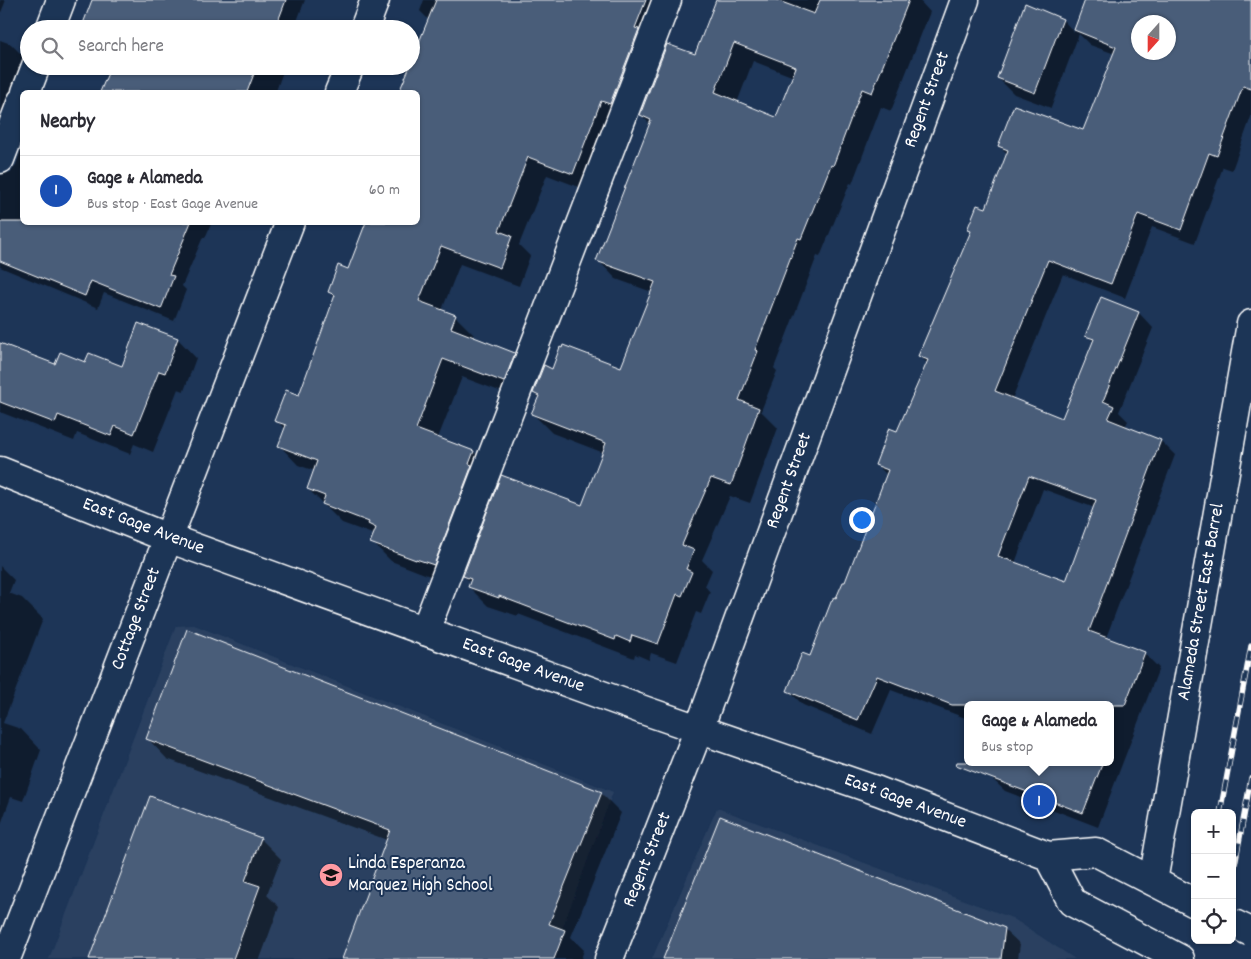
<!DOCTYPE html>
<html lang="en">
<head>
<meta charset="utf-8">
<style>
  :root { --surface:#fff; --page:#f7f7f7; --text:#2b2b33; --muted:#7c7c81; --line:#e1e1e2; --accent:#7c3aed }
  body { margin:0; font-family:Dekko,sans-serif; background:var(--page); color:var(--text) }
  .controls { position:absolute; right:15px; bottom:15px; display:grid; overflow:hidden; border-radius:8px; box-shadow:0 1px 4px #0004 }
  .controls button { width:45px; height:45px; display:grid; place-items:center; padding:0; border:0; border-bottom:1px solid var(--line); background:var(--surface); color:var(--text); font:25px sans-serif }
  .compass { position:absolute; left:1131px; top:15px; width:45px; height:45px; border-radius:50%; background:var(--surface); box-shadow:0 1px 4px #0004; rotate:201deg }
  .you { position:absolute; left:861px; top:519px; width:18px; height:18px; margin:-12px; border:4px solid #fff; border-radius:50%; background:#1a73e8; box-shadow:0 0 0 8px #1a73e833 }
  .badge { display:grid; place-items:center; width:32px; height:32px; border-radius:50%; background:var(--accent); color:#fff; font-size:16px; font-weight:700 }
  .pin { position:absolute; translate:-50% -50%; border:2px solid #fff; box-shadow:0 1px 5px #0006 }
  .popup { position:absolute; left:964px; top:701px; width:150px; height:65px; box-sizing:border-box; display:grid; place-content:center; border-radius:8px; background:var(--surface); filter:drop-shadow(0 1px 4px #0005); font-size:16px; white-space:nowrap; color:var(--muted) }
  .popup b { font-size:19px; color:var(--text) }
  .popup::after { content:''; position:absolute; left:50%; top:100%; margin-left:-10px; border:10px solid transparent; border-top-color:var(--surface) }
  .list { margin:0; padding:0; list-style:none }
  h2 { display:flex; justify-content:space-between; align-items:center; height:65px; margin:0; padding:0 20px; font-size:21px }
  h2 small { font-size:16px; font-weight:400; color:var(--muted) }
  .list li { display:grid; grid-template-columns:32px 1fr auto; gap:15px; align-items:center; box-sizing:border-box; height:70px; padding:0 20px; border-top:1px solid var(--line) }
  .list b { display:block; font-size:19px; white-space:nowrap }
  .list p { margin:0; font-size:16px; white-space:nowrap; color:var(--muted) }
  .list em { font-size:16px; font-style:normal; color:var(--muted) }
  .icon { flex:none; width:28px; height:28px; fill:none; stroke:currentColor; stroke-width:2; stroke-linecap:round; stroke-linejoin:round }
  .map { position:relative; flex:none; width:1251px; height:959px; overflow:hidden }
  .search { position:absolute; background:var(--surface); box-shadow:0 1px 4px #0004; left:20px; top:20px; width:400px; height:55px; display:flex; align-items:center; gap:12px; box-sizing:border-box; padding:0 18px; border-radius:28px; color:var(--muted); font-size:19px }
  .panel { position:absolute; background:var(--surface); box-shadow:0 1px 4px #0004; left:20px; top:90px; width:400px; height:135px; border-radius:8px }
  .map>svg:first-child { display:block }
  .built { fill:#2a4161 }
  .shadow { fill:#0007; fill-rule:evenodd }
  .building { fill:#4a5d79; stroke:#fff; fill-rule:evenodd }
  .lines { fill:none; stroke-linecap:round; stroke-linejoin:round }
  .minor-casing { stroke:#fff; stroke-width:31 }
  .major-casing { stroke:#fff; stroke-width:31 }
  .minor { stroke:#1d3557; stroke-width:28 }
  .major { stroke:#1d3557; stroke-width:28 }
  .rail-casing { stroke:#fff; stroke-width:5.5 }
  .rail { stroke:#1d3557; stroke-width:4; stroke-dasharray:11; stroke-linecap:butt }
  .major-bridge-casing { stroke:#fff; stroke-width:31; stroke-linecap:butt }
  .major-bridge { stroke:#1d3557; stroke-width:28 }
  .labels { text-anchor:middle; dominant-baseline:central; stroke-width:4; stroke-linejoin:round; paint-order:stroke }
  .street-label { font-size:19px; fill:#fff; stroke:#1d3557 }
  .poi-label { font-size:19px; fill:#fff; stroke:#1d3557; text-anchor:start }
</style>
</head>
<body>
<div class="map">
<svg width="1251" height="959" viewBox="0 0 1251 959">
  <rect width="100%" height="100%" fill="#1d3557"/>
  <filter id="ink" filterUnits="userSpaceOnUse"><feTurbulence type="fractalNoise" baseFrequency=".02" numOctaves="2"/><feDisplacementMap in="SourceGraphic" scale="10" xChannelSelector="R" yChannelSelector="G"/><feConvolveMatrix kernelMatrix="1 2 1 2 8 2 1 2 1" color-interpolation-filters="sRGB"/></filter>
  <g filter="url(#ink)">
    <!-- built -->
    <path class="built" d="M194 625 613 792 551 959H49L176 626Z
      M717 808 1012 918 1075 959H652Z"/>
    <!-- shadow -->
    <path class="shadow" d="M0 0H6L0 15Z
      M181 0H305L294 29H217Z
      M424 0H679L592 192 547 175 519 245 530 256 519 286 460 264 442 310 455 316 474 335 473 338 514 355 533 373 523 400 462 377 438 438 474 452 492 471 435 578 391 561 372 542 375 535 342 523 308 489 315 471 298 465 280 446 286 430 276 420 299 396 336 298 329 292 348 270 418 222V92H399L429 20 420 11Z
      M717 0H919L930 12 891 111 881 107 852 184 850 183 820 257 817 256 774 368 777 371 761 411 778 428 750 503 730 496 702 560 712 570 705 586 710 592 701 614 696 612 677 662 651 653 649 660 635 654 634 658 518 614V616L488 606 469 587 471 583 464 576 583 507 604 453 552 433 533 414 539 398 534 393 553 370 622 369 652 292 616 279 598 260 651 125 641 115 695 56ZM753 61 794 77 777 119 737 103Z
      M1087 0H1251V117L1232 170 1223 167 1195 243 1152 227 1125 298 1063 274 1012 399 1063 419 1094 342 1087 335 1101 299 1139 313 1153 328 1119 412 1128 421 1125 427 1161 441 1175 455 1106 638 1144 653 1159 668 1098 827 1005 791 990 777 996 762H1110V705H968V719L891 690 872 734 803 705 788 690 811 657 845 584 888 476 876 464 898 433 928 364 920 356 972 233 969 229 986 209 1008 154 999 146 1084 132 1115 54 1090 45 1079 34 1051 108 1014 94 998 78 1025 4 1063 20 1074 32ZM1138 22H1168V52H1138ZM1043 489 1095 508 1066 583 1015 563Z
      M0 40 11 44 23 56 20 64 24 68 0 161Z
      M112 66H285L276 91 277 92H102Z
      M22 147V222H212L205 238 203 237 182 286 186 290 174 321 104 293 98 308 0 267V175L11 172 16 165Z
      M139 324 178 339 196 358 184 391 178 389 153 452 134 444 130 454 77 433 74 441 0 412V344L55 366 86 364 123 367Z
      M0 566 14 580 9 593 22 598 43 619 3 723 21 729 41 750 23 801 11 797 0 827Z
      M148 739 601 793 621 813 571 937 584 950 581 959H343L387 840 167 759Z
      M151 798 261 839 281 859 267 895 279 907 260 959H91Z
      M1004 929 1020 944 1018 959H664Z"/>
    <!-- building -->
    <path class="building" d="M92 0H286L275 29H81Z
      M436 0H646L635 28 639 29 610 104 601 101 573 174 528 157 499 231 512 236 500 268 441 246 419 301 456 315 451 328 515 353 504 382 443 359 416 429 474 451 469 464 472 465 434 565 416 559V560L370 543 376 528 368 524 369 522 322 504 325 496 307 489 317 461 278 446 286 425 274 421 286 390 299 395 335 295 328 292 338 265 348 269 366 222H418V92H399L410 66H411V62Z
      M716 0H776L814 14 820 0H909L872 93 862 89 833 166 831 165 801 239 798 238 755 350 758 351 739 400 759 408 731 485 711 478 682 545 694 550 686 569 692 572 682 596 677 594 658 644 632 635 630 642 616 636 615 640 499 596V598L468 587 471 579 463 576 501 475 582 505 606 443 531 414 539 396 533 393 544 365 552 369 560 347 562 348 563 345 621 367 655 282 596 261 651 120 640 115 667 44 695 54ZM734 43 796 67 776 117 715 92Z
      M1085 0H1251V89L1243 86 1217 156 1209 153 1181 230 1138 214 1111 284 1048 260 995 391 1062 418 1094 339 1085 336 1101 297 1139 312 1103 401 1114 406 1108 419 1161 440 1089 631 1145 652 1125 705H952L877 676 858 720 787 691 802 653 810 656 831 602 834 597 836 598 843 582H845L888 470 875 465 889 428 897 431 928 360 918 356 971 231 967 230 977 205 986 208 1008 150 998 146 1014 105 1083 130 1116 47 1074 30ZM1138 22H1168V52H1138ZM1029 476 1096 500 1066 581 998 556Z
      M1025 3 1063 19 1035 93 997 78Z
      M111 66H257L247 92H100Z
      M0 222H191L169 275 174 276 161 309 91 281 85 296 0 261Z
      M138 323 178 338 165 373 159 371 134 434 115 426 111 436 58 415 55 423 0 402V343L55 364 60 352 85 362 89 353 122 366Z
      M187 629 602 792 549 924 565 930 554 959H342L390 830 146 739Z
      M957 762H1103L1083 813 956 765Z
      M150 796 261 838 245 881 260 886 233 959H89Z
      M720 816 1005 928 1001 959H663Z"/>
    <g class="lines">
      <!-- minor casing -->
      <g class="minor-casing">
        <path id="minor" d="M50 29 61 0
          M364 29 375 0
          M26 92 36 66
          M339 92 350 66
          M0 159 22 101
          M425 631 667 0
          M1153 881 1251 324
          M6 959 290 222
          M609 959 699 729 965 0"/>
      </g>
      <!-- major casing -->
      <g class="major-casing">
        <path id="major" d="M0 471 168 538 646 711 878 791 1048 856 1096 852 1195 903
          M1048 856 1072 902 1180 959"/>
      </g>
      <!-- minor -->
      <use href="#minor" class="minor"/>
      <!-- major -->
      <use href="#major" class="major"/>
      <!-- rail casing -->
      <g class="rail-casing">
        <path id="rail" d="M1220 813 1251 646
          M1233 875 1251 778"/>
      </g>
      <!-- rail -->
      <use href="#rail" class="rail"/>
      <!-- major-bridge casing -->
      <g class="major-bridge-casing">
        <path id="major-bridge" d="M1232 923 1251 932"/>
      </g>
      <!-- major-bridge -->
      <use href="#major-bridge" class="major-bridge"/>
    </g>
  </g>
  <!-- icons -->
  <defs>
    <g id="school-disc" transform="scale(1.25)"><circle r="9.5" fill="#ff9aa2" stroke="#1d3557"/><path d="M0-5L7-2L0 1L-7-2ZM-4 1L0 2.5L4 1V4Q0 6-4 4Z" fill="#111"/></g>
  </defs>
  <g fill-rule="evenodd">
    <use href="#school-disc" x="331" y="875"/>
  </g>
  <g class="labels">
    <!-- street labels -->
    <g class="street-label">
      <text transform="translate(928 100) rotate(-70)">Regent Street</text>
      <text transform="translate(790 481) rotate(-70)">Regent Street</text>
      <text transform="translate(143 527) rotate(21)">East Gage Avenue</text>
      <text transform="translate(1202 602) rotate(-80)">Alameda Street East Barrel</text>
      <text transform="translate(137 619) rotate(-69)">Cottage Street</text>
      <text transform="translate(523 666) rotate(20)">East Gage Avenue</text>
      <text transform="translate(905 802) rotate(20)">East Gage Avenue</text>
      <text transform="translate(648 860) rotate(-68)">Regent Street</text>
    </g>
    <!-- poi labels -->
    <g class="poi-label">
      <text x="348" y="864">Linda Esperanza<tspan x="348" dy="22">Marquez High School</tspan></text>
    </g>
  </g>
</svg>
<div class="controls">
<button>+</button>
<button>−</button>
<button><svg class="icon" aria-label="locate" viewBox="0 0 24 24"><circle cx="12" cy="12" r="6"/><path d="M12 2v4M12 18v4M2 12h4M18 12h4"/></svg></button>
</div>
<svg class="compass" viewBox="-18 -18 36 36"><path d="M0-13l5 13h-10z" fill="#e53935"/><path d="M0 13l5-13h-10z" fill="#7c7c81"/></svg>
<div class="you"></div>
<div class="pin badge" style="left:1039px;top:801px;background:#1a4fb4">1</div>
<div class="popup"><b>Gage &amp; Alameda</b>Bus stop</div>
<div class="search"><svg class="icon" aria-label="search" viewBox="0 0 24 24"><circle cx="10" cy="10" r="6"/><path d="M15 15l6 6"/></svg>Search here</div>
<section class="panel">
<h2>Nearby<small></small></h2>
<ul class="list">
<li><span class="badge" style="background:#1a4fb4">1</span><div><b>Gage &amp; Alameda</b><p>Bus stop · East Gage Avenue</p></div><em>60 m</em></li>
</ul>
</section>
</div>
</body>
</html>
